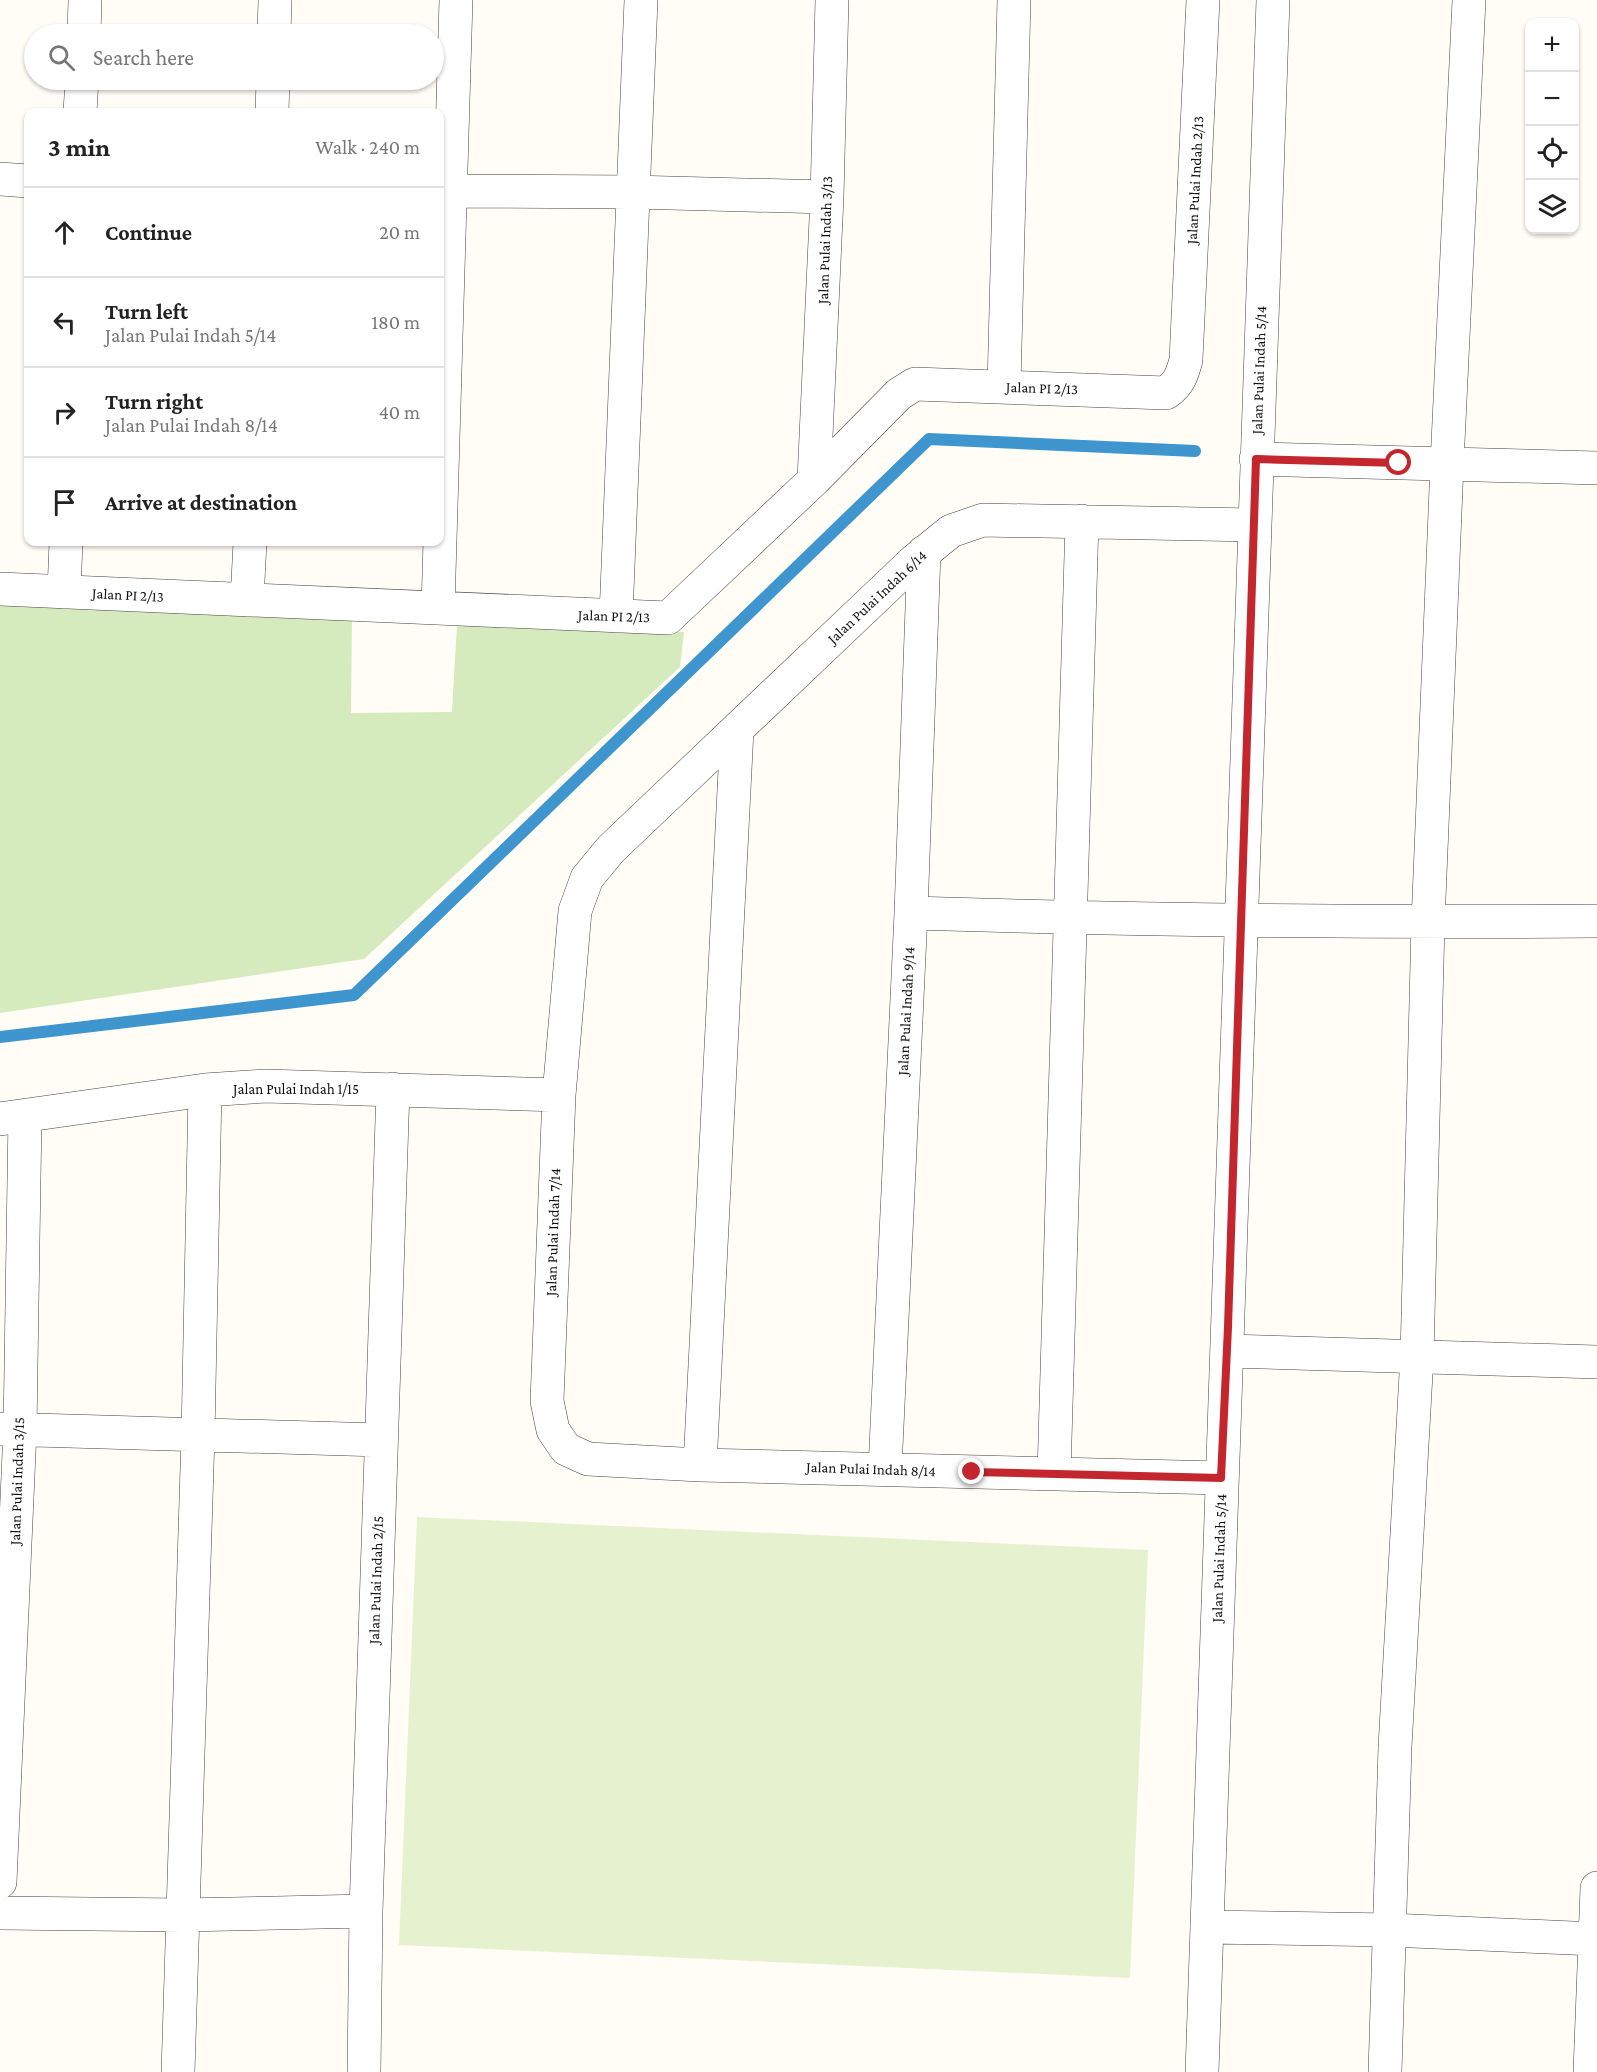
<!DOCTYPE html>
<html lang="en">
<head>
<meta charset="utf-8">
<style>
  :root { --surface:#fff; --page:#f2f2f2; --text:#222; --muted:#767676; --line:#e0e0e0 }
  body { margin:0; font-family:"Crimson Pro",serif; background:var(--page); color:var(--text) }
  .controls { position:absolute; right:18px; top:18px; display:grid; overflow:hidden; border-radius:12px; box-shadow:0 2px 4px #0004 }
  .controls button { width:54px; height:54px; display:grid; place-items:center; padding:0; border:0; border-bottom:2px solid var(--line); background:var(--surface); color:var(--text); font:30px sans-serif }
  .stop { position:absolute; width:18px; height:18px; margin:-14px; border:4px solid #c4262e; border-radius:50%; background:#fff }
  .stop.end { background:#c4262e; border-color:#fff; box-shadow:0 2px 6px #0008 }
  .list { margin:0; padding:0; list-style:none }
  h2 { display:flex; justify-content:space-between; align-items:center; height:78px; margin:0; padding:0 24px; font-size:26px }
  h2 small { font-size:20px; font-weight:400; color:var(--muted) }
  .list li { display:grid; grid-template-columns:39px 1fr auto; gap:18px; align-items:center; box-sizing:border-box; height:90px; padding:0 24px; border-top:2px solid var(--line) }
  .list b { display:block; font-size:22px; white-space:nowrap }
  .list p { margin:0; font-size:20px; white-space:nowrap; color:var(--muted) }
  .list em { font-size:20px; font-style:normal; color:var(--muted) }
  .icon { flex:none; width:33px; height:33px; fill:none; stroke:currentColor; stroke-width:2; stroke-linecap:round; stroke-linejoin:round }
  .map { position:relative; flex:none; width:1597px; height:2072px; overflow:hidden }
  .search { position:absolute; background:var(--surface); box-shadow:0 2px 4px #0004; left:24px; top:24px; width:420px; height:66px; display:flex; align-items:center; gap:15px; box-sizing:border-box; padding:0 21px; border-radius:33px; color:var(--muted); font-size:22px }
  .panel { position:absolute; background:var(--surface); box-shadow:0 2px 4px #0004; left:24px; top:108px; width:420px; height:438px; border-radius:12px }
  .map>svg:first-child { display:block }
  .green { fill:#d5ebbd }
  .pitch { fill:#e6f2cf }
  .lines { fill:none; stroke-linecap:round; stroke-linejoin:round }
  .stream { stroke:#3f96cf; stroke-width:12 }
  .minor-casing { stroke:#444; stroke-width:34 }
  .minor { stroke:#fff; stroke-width:33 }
  .route { stroke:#c4262e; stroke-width:8 }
  .labels { text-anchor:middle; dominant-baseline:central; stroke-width:6; stroke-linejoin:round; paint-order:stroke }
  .street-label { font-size:15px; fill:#111; stroke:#fff }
</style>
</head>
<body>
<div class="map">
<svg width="1597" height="2072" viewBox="0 0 1597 2072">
  <rect width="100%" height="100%" fill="#fffdf5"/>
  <!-- green -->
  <path class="green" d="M0 605 352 617 351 713 452 712 457 625 684 632 680 667 364 959 0 1013Z"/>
  <!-- pitch -->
  <path class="pitch" d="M417 1517 1148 1550 1130 1978 399 1945Z"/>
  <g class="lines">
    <!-- stream -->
    <path class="stream" d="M0 1037 354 995 929 439 1195 451"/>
    <!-- minor casing -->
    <g class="minor-casing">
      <path id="minor" d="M84 34 85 0
        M274 34 275 0
        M80 112 82 80
        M272 112 273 80
        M0 179 28 181
        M440 191 632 192 827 197
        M1004 386 1014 0
        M1256 459 1597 468
        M814 480 827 197 832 0
        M0 589 668 618 814 480 899 394 915 384 1166 393C1179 384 1182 375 1186 360L1203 0
        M64 592 66 542
        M247 600 250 542
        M438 608 456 0
        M616 616 641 0
        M911 913C1140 920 1368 923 1597 921
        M0 1119 205 1090 266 1086 559 1095
        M1227 1351 1597 1362
        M0 1429 381 1440
        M700 1465 737 730
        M885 1469 911 913 924 552
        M1054 1474 1082 521
        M1221 1478 700 1465 588 1459 566 1449 553 1430 547 1401 559 1095 575 911 587 878 611 849 914 561 951 531 983 520 1254 525
        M0 1882 20 1430 25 1116
        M0 1913 182 1915 366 1911
        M1207 1927 1390 1930 1595 1939
        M178 2072 198 1436 205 1090
        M364 2072 366 1911 393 1089
        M1202 2072 1273 0
        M1385 2072 1395 1747 1417 1356 1428 923 1447 464 1469 0
        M1590 2072 1597 1888"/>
    </g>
    <!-- minor -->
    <use href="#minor" class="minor"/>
  </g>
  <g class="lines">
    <!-- route -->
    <path class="route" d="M972 1472 1221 1478 1228 1327 1256 459 1399 463"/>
  </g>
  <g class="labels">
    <!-- street labels -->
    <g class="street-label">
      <text transform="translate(1195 180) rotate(-87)">Jalan Pulai Indah 2/13</text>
      <text transform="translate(825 240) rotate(-88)">Jalan Pulai Indah 3/13</text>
      <text transform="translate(1259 370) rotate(-88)">Jalan Pulai Indah 5/14</text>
      <text transform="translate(1042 388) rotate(2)">Jalan PI 2/13</text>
      <text transform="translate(128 595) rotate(3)">Jalan PI 2/13</text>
      <text transform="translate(877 597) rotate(-43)">Jalan Pulai Indah 6/14</text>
      <text transform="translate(614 616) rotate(2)">Jalan PI 2/13</text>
      <text transform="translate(906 1011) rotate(-87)">Jalan Pulai Indah 9/14</text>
      <text x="296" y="1089">Jalan Pulai Indah 1/15</text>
      <text transform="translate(553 1232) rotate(-88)">Jalan Pulai Indah 7/14</text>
      <text transform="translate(871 1469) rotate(2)">Jalan Pulai Indah 8/14</text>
      <text transform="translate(17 1481) rotate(-88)">Jalan Pulai Indah 3/15</text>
      <text transform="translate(1219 1558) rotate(-88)">Jalan Pulai Indah 5/14</text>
      <text transform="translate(376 1580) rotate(-88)">Jalan Pulai Indah 2/15</text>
    </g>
  </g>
</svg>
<div class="controls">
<button>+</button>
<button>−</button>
<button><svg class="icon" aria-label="locate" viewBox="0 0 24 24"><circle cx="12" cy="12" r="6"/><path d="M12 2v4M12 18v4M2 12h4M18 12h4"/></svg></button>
<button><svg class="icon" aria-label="layers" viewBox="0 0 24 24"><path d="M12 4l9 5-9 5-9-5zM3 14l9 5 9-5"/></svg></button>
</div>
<div class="stop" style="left:1399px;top:463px"></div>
<div class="stop end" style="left:972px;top:1472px"></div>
<div class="search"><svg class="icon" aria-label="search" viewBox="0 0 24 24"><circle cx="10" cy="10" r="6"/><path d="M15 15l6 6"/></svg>Search here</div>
<section class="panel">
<h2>3 min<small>Walk · 240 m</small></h2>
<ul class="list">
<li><svg class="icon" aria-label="ahead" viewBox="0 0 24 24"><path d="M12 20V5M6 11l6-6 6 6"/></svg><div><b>Continue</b></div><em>20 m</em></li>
<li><svg class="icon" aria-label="left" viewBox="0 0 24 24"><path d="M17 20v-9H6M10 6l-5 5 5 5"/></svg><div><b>Turn left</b><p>Jalan Pulai Indah 5/14</p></div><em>180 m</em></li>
<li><svg class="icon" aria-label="right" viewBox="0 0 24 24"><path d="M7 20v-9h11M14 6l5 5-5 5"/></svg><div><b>Turn right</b><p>Jalan Pulai Indah 8/14</p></div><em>40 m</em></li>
<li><svg class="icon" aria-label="arrive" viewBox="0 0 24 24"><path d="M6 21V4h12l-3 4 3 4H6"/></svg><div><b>Arrive at destination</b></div></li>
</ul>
</section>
</div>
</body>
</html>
